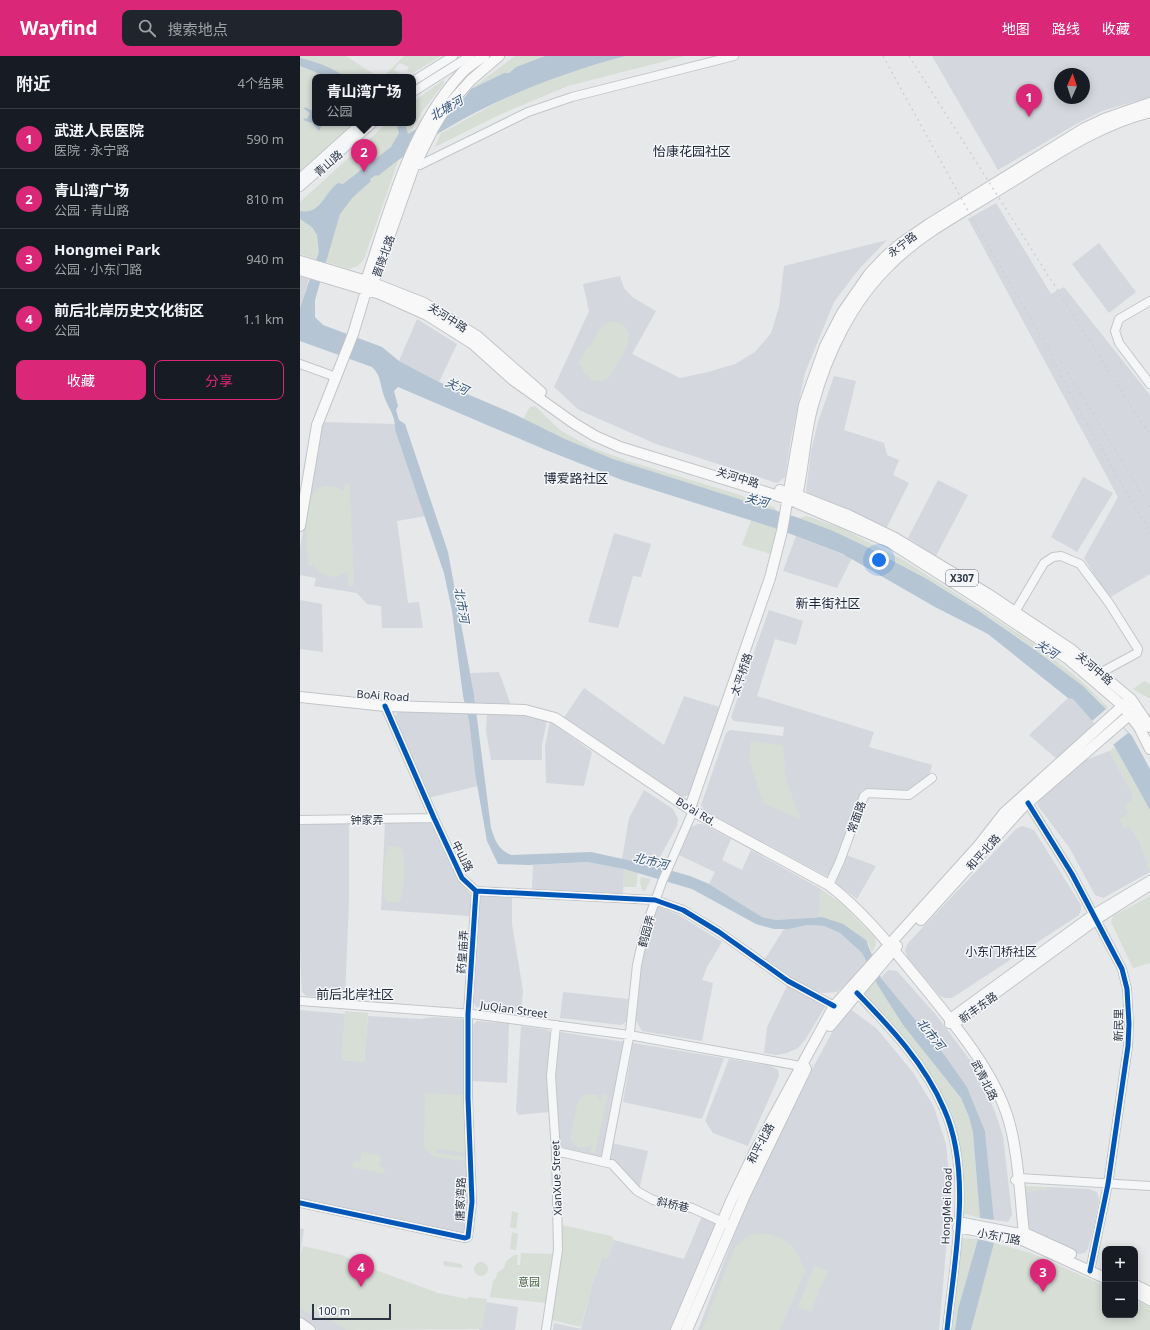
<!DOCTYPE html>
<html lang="zh">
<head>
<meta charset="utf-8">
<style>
  :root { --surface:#171b24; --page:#20242c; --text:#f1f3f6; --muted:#9ea1a6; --line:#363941; --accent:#db2777 }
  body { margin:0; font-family:"Noto Sans","Noto Sans SC",sans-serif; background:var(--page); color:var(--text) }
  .controls { position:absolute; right:12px; bottom:12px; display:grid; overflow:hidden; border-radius:8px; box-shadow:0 2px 10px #0003 }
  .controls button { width:36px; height:36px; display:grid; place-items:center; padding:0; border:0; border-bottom:1px solid var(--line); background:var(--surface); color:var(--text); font:20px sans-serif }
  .compass { position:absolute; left:754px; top:12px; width:36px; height:36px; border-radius:50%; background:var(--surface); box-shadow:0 2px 10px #0003; rotate:3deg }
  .scale { position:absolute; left:12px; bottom:10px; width:79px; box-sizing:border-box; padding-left:4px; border:2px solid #2c3544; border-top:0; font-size:11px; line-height:14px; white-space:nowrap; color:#2c3544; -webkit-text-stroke:3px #f4f6f9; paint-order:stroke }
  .you { position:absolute; left:579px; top:504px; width:14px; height:14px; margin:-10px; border:3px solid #fff; border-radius:50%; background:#1a73e8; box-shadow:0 0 0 6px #1a73e833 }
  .badge { display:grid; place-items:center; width:26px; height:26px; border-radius:50%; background:var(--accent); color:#fff; font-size:13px; font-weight:700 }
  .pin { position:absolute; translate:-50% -33px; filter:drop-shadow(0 1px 2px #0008) }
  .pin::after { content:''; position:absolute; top:21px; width:14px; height:12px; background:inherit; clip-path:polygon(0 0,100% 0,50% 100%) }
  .popup { position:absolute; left:12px; top:18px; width:104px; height:52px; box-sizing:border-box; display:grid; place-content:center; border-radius:8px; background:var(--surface); filter:drop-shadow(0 1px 3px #0005); font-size:13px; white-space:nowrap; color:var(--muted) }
  .popup b { font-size:15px; color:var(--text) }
  .popup::after { content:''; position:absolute; left:50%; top:100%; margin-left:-8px; border:8px solid transparent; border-top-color:var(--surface) }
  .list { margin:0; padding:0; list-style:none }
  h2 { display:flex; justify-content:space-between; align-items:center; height:52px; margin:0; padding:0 16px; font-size:17px }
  h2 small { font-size:13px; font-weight:400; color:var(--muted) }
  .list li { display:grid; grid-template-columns:26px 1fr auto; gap:12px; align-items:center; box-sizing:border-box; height:60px; padding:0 16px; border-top:1px solid var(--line) }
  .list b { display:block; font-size:15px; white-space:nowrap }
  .list p { margin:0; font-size:13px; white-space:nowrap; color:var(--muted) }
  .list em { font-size:13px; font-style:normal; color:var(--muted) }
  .actions { display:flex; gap:8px; padding:12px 16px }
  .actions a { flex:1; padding:9px 0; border:1px solid var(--accent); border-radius:8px; text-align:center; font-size:14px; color:var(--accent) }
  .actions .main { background:var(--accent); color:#fff }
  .icon { flex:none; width:22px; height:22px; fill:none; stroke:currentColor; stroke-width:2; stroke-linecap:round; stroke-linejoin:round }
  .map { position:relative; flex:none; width:850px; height:1274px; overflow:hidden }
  header { display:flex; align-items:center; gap:24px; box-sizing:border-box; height:56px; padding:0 20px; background:var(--accent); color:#fff }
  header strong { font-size:19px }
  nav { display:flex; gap:22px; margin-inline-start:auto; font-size:14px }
  .search { width:280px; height:36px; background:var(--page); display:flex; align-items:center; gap:10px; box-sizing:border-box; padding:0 14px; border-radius:8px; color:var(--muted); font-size:15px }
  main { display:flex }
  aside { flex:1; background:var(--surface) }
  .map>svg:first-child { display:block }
  .built { fill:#d4d7dd; fill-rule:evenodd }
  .green { fill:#d7ded6 }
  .water { fill:#b5c5d4 }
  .pier { fill:#e6e8ea }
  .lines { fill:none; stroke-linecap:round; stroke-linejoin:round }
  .minor-casing { stroke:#c4c6c8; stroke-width:10 }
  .major-casing { stroke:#c2c5c8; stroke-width:12 }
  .minor { stroke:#f5f6f7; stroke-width:8 }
  .major { stroke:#f8f8f8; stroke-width:10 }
  .rail { stroke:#cfd0d2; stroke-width:1.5; stroke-dasharray:2 4; stroke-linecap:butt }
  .cycleway-casing { stroke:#f4f6f9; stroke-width:8 }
  .cycleway { stroke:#0057b8; stroke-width:5 }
  .labels { text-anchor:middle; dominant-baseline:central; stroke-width:3; stroke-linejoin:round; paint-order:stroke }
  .shield { fill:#f4f6f9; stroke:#686f7a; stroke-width:1 }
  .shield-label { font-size:10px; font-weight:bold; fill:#2c3544 }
  .street-label { font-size:11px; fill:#2c3544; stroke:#f4f6f9 }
  .park-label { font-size:11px; fill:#425f39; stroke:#f4f6f9 }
  .water-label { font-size:12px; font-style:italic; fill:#365578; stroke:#f4f6f9 }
  .neighbourhood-label { font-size:12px; fill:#1e2635; stroke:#f4f6f9 }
  .quarter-label { font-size:13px; fill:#1e2635; stroke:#f4f6f9 }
</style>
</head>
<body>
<header>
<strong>Wayfind</strong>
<div class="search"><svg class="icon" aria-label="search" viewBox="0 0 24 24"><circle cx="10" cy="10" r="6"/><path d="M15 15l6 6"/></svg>搜索地点</div>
<nav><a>地图</a><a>路线</a><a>收藏</a></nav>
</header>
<main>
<aside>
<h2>附近<small>4个结果</small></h2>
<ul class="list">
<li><span class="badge">1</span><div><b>武进人民医院</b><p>医院 · 永宁路</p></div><em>590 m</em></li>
<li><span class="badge">2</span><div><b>青山湾广场</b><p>公园 · 青山路</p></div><em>810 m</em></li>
<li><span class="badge">3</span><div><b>Hongmei Park</b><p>公园 · 小东门路</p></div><em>940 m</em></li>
<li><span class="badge">4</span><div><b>前后北岸历史文化街区</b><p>公园</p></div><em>1.1 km</em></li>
</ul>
<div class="actions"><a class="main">收藏</a><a>分享</a></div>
</aside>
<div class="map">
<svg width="850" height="1274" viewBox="0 0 850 1274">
  <rect width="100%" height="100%" fill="#e6e8ea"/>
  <!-- built -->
  <path class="built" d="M632 0H850V41L802 55 778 67 698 114ZM760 18H784V42H760Z
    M696 147 751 238 764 231 850 339V518L809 542 784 502 818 441 668 163Z
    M587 184 559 213 534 246 505 317 491 382 485 421 477 427 356 388 279 354 254 331 289 255 283 228 320 220 324 232 332 241 356 255 332 298 380 322 408 316 435 308 455 296 471 277 479 251 484 210Z
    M799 187 836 236 809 257 772 208Z
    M0 220 9 223 0 252Z
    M117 263 157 288 139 326 99 305Z
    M534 320 556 325 544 374 584 387 587 399 599 404 593 419 609 427 587 471 511 440 506 435 511 395 518 366Z
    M23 366 95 368V374L125 460 97 465 108 547 119 546 123 572H82L81 550 67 548 57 537 14 530 16 522 0 519V493Z
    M783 421 813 437 777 496 751 481Z
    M638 424 668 439 636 500 608 482Z
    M314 477 351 488 341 521 333 520 318 572 288 566Z
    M496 480 552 502 537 532 483 515Z
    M0 544 22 548 23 596 0 593Z
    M469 554 503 565 496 589 475 583 457 640 574 676 569 691 632 709 629 721 608 737 565 733 561 735 530 819 526 820 404 754 401 749 426 677 430 674 483 680 484 671 434 665 431 661Z
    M199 616 212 652 176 651 170 617Z
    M284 632 364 689 384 640 419 651 390 739 381 741 263 663Z
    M768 642 773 643 795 668 757 703 729 679Z
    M99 655 168 658 175 717 178 730 128 742 94 661Z
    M187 658 225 659 247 664 242 689V704H191L186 675Z
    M250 665 292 696 284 730 246 727 245 690Z
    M809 695 834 740 829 758 820 764 825 773 826 769 829 770 839 784 850 816 803 842 795 839 769 791 738 750V745L786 704Z
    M344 734 373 753 378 763 377 770 355 810 322 803 329 762Z
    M127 765 132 768 157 822 171 839 170 860 81 854 85 766Z
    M0 767H49V844L45 942 6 940 2 936 0 895Z
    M398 768H403L431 783 422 804 442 814 451 794 521 833 519 861 476 864 462 861 409 828 415 816 379 799 391 771Z
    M723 770 734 774 781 849V854L779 859 652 942H645L640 940 607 901 605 894 608 887 717 772Z
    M546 799 576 810 557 843 537 828 536 824Z
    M287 806 324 813 323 838 232 835 233 809Z
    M181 838 212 840V868L223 935 221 957 176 951 173 945 177 842Z
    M359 851 379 859 422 886 407 911 402 924 413 927 402 985 342 975 335 963 338 910 354 854Z
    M508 869 524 870 540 877 562 897 566 906 544 930 537 936 524 937 517 936 491 921 465 903 484 873Z
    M588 914 597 915 637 960 678 1015 695 1056 703 1080 712 1159 708 1166 694 1164 685 1075 667 1031 646 1001 581 922Z
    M487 930 521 947 525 951 505 984 498 992 487 997 476 999 464 997 467 971Z
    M263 936 328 943 326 966 321 969 260 962Z
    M549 952 577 973 612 1015 634 1051 646 1088 651 1138 639 1274H398L440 1164 475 1082 537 967Z
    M0 954 45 958 42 1004 64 1006 68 960 120 963 134 961 164 963 167 967 170 1091 168 1181 0 1147Z
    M177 965 209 968 207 1027 173 1025V969Z
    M221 970 248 974 252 979 248 1003 249 1056 218 1059V1057L216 1056Z
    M260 976 325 986 304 1102 259 1092 255 1021Z
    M333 987 424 1002 402 1063 323 1046Z
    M429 1003 471 1010 478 1014 479 1020 448 1090 413 1077 405 1065Z
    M311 1087 348 1095 339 1134 307 1106Z
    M747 1131 789 1133 797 1136 799 1143 794 1171 788 1193 785 1197 779 1198 735 1176 726 1169 723 1136 747 1133Z
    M402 1160 418 1168 373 1274H253L254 1267 281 1273 294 1221H296L302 1201 308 1202 314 1184 384 1203Z
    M0 1172 4 1173 0 1199Z
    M0 1243 21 1256 47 1274H18L0 1261Z
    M186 1246 218 1251 215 1274H179Z"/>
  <!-- green -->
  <path class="green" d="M0 0H46L78 21H15V67H54L0 116Z
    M104 0H141L113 17 107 15 109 11 99 7 94 14 107 21H83Z
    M215 0H245L216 11 208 17H204L171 33Z
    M326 0H385L268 30 201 58 135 91 141 77 211 39 265 17Z
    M143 24 144 27 122 56 105 85 64 203 58 210 49 213 0 198V146L87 67H113V46Z
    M312 265C346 271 319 303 310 320L305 324 293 325 284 317 282 310 278 308 288 290 290 291C296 280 300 268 312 265Z
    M235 350 260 374 290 391 328 405 434 437 474 451 478 456 313 403 265 383 223 363 230 351Z
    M50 428 54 530H48L47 515C35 526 19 520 12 506V510H8C6 491 0 437 24 430 31 429 38 431 44 435V429Z
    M507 460 543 473 605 505 739 591 780 624 808 651 806 653C792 635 771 622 754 608 677 548 590 497 499 462Z
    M451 464 479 473 474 499 442 489Z
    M844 625 850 628V643L833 633Z
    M451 685 483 689 486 723 500 763 463 747 449 702Z
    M815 691 850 754V816L839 784 829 770H826L825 774 819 763 829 758 825 749 832 744 831 742 834 740 809 695Z
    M90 790 100 791C107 797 105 839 99 846L95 847 87 845C81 838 83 795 90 790Z
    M324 813 338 817 336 831H323Z
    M341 821 351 823 345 835 342 834 340 826Z
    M521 833 543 849 575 882 576 888 572 897 569 888 522 861H519Z
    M850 840V907L833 912 811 866 813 860Z
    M575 924 603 969 661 1042 669 1061 673 1077 680 1162 661 1157 662 1125 657 1079 637 1027 598 977 566 939V934Z
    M45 955 68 957 64 1006 42 1004Z
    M125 1037 165 1039 167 1097 137 1093 136 1097 163 1100 164 1103 162 1105 134 1101 124 1092Z
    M286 1038 297 1039 301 1045 303 1038 308 1039 295 1097 290 1096 292 1089C283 1094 273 1092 270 1082L278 1044Z
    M62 1096 81 1100 79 1110 85 1112 84 1118 52 1111 54 1105 60 1106Z
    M723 1130 747 1131V1133L723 1136Z
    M212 1155 218 1157 216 1173 210 1171Z
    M262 1169 311 1180 314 1184 308 1202 302 1201 296 1221H294L281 1271 252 1264 261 1199Z
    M212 1176 218 1178 216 1194 210 1193Z
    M463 1177C484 1181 499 1189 502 1211L506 1213 480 1274H402L435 1191 448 1180Z
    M662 1182 678 1183 658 1253 655 1274H648L659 1184Z
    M694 1187 731 1197 805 1230V1259H835V1244L850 1251V1274H671Z
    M3 1190 42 1199 57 1207 138 1237 167 1243 168 1241 187 1243 182 1273 46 1274 21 1257 20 1258 13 1254 9 1258 0 1252V1199Z
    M221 1197 254 1198 253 1203 251 1204 246 1247 190 1241 193 1225 196 1222 197 1217 204 1212 206 1205 214 1199H218L217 1209H220Z
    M145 1205 161 1208 163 1212 144 1210 143 1206Z
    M174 1213a7 7 0 1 1 14 0a7 7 0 1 1-14 0Z
    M515 1209 528 1215 519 1235 506 1230Z
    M506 1230 519 1236 511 1256 498 1251Z"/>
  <!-- water -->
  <path class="water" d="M245 0H326C237 23 149 62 78 120L76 119 70 123 71 125 53 141 40 158 15 244V261L23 269 82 291 99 305 139 326 214 358 265 383 313 403 499 462 533 475 567 491 627 523 679 555 738 596 784 631 805 652 832 680 850 713V754L815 691 773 643 768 642 688 578 635 551 543 498 475 472 322 424 246 394 98 331 94 335 98 350 96 354 99 364 105 368 148 496 174 639 191 772C196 786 197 792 211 799L291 796 355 810 390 820 409 828 462 861 476 864 522 861 543 868 566 884 581 922 646 1001 667 1031 685 1075 694 1164 680 1162 673 1077 669 1061 661 1042 603 969 577 928 562 897 540 877 524 870 508 869 488 873H474L456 868 392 833 324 813 287 806 229 809 198 808 187 785 175 717 169 665 163 640 152 555 144 517 95 374C96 360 88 352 84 340 80 329 81 319 72 311L0 285V252L19 196 17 179 12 171 0 163V155C21 159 24 137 38 127L43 128 91 91 99 77 96 67H105L108 78 161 46 171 33 204 17H209L216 11Z
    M0 2C17 6 31 11 46 21H28L0 10Z
    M5 51 15 56V67H23L19 75 12 67 3 64 5 62 7 63 10 57 4 53Z
    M678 1183 694 1187 671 1274H655L658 1253Z"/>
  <!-- pier -->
  <path class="pier" d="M806 653 828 677 813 689 792 665Z"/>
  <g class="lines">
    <!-- minor casing -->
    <g class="minor-casing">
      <path id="minor" d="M113 25 153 0
        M113 36 170 0
        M120 109 228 56 272 41 434 0
        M0 122 61 67
        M0 131 73 67
        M850 245 819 263 815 275 819 287 850 328
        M0 308 36 321
        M715 556 744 507 753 501 761 500 780 508 809 547 838 593 837 597 800 617
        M85 650 134 762 162 822 176 835 355 844 383 854 419 876 488 925 534 950
        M728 747 772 818 822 913 827 933 829 968 828 990 808 1128 790 1215
        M0 764 134 762
        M850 824 793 858 650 962 649 968H655L797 864 850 830
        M529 829 540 805 564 740 568 737 609 739 632 722
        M557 937C591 972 625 1008 644 1053 673 1117 654 1206 647 1274
        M0 945 172 958 329 979 506 1011
        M256 1095 312 1108 337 1135 353 1144 392 1152 427 1168
        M305 1106 330 976 337 909 345 873 362 826 393 755
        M715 1124 719 1122 850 1130
        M0 1147 165 1182 168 1181 172 1146 168 1042V958L176 835
        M658 1165 720 1177
        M657 1172 721 1184
        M246 1274 258 1194 256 1095 251 1020 256 969"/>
    </g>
    <!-- major casing -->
    <g class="major-casing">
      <path id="major" d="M0 205 73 227 124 247 177 280 241 336
        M0 214 80 238 127 259 173 288 213 324 275 368 295 380 320 391 488 443 591 487 685 547 767 602 823 650 839 671 850 693
        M68 232 73 227 113 113 133 73 145 53 171 24 199 0
        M480 434 497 439 548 459 595 482 688 538 772 594 831 643 850 671
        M496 444C504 413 504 380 513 349 527 298 552 245 591 208 623 176 667 154 705 130 753 101 795 70 850 56
        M0 470 17 369 53 278 66 235V225C90 154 109 75 160 19 166 11 176 6 184 0
        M0 641 85 650 225 654 255 662 393 755 529 829C565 857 592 892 621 927 654 968 699 1020 711 1073 720 1110 720 1148 725 1185
        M390 752 470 522 482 475 504 349 525 290 542 257 569 218 586 200 600 188 629 168 783 73 804 63 850 47
        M621 864 723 751 834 655
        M530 970 597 890
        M720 1177 727 1178 771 1198
        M720 1183 805 1222
        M835 1229 850 1236
        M835 1236 850 1244
        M0 1267 10 1274
        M376 1274 431 1145 455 1095 534 950 679 789 704 757 827 646
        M387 1274 445 1139 506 1013"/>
    </g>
    <!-- minor -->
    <use href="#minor" class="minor"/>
    <!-- major -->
    <use href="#major" class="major"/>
    <!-- rail -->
    <path class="rail" d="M583 0 672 162 745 287 775 347 850 477
      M609 0 850 380
      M758 301 850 451"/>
    <!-- cycleway casing -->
    <g class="cycleway-casing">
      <path id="cycleway" d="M85 650 134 762 162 822 176 835 355 844 383 854 419 876 488 925 534 950
        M728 747 772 818 822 913 827 933 829 968 828 990 808 1128 790 1215
        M557 937C591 972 625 1008 644 1053 673 1117 654 1206 647 1274
        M0 1147 165 1182 168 1181 172 1146 168 1042V958L176 835"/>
    </g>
    <!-- cycleway -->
    <use href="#cycleway" class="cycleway"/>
  </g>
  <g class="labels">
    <!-- shield labels -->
    <rect class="shield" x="646" y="514" width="32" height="16" rx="3"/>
    <g class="shield-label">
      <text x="662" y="522">X307</text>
    </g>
    <!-- street labels -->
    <g class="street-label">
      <text transform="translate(28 107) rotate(-41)">青山路</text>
      <text transform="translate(602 188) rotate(-37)">永宁路</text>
      <text transform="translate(83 200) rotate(-70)">晋陵北路</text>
      <text transform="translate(148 261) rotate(32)">关河中路</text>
      <text transform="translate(438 421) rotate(17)">关河中路</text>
      <text transform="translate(795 612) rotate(40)">关河中路</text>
      <text transform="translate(441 618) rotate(-71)">太平桥路</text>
      <text transform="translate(83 639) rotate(4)">BoAi Road</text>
      <text transform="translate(396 755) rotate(31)">Bo'ai Rd.</text>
      <text transform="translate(556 761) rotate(-70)">常面路</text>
      <text x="67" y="763">钟家弄</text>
      <text transform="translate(683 796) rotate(-48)">和平北路</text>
      <text transform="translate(163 800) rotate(63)">中山路</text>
      <text transform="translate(346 875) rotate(-74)">鹤园弄</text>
      <text transform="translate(162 896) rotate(-86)">药皇庙弄</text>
      <text transform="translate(678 951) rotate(-36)">新丰东路</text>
      <text transform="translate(214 953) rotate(8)">JuQian Street</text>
      <text transform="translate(818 969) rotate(-89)">新民里</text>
      <text transform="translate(685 1024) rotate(63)">武青北路</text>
      <text transform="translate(460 1087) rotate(-62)">和平北路</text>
      <text transform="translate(256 1122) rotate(-92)">XianXue Street</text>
      <text transform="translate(160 1143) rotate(-88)">唐家湾路</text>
      <text transform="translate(373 1148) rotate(13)">斜桥巷</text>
      <text transform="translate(646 1150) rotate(-88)">HongMei Road</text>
      <text transform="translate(699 1180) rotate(11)">小东门路</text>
    </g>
    <!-- park labels -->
    <g class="park-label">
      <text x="229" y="1225">意园</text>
    </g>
    <!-- water labels -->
    <g class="water-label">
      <text transform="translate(146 52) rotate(-30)">北塘河</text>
      <text transform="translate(157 330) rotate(25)">关河</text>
      <text transform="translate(457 444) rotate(15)">关河</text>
      <text transform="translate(162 549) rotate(80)">北市河</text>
      <text transform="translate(747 593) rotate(32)">关河</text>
      <text transform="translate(351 805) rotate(13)">北市河</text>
      <text transform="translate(631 978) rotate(51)">北市河</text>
    </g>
    <!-- neighbourhood labels -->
    <g class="neighbourhood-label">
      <text x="701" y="895">小东门桥社区</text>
    </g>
    <!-- quarter labels -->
    <g class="quarter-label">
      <text x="392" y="95">怡康花园社区</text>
      <text x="276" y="422">博爱路社区</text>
      <text x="528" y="547">新丰街社区</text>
      <text x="55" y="938">前后北岸社区</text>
    </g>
  </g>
</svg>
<div class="controls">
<button>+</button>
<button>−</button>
</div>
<svg class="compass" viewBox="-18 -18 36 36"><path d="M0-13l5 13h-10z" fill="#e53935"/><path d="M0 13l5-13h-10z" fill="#9ea1a6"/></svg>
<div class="scale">100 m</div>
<div class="you"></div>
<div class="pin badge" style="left:729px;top:61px">1</div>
<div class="pin badge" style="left:64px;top:116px">2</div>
<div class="popup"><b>青山湾广场</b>公园</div>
<div class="pin badge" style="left:743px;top:1236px">3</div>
<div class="pin badge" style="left:61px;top:1231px">4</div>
</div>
</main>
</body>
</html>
